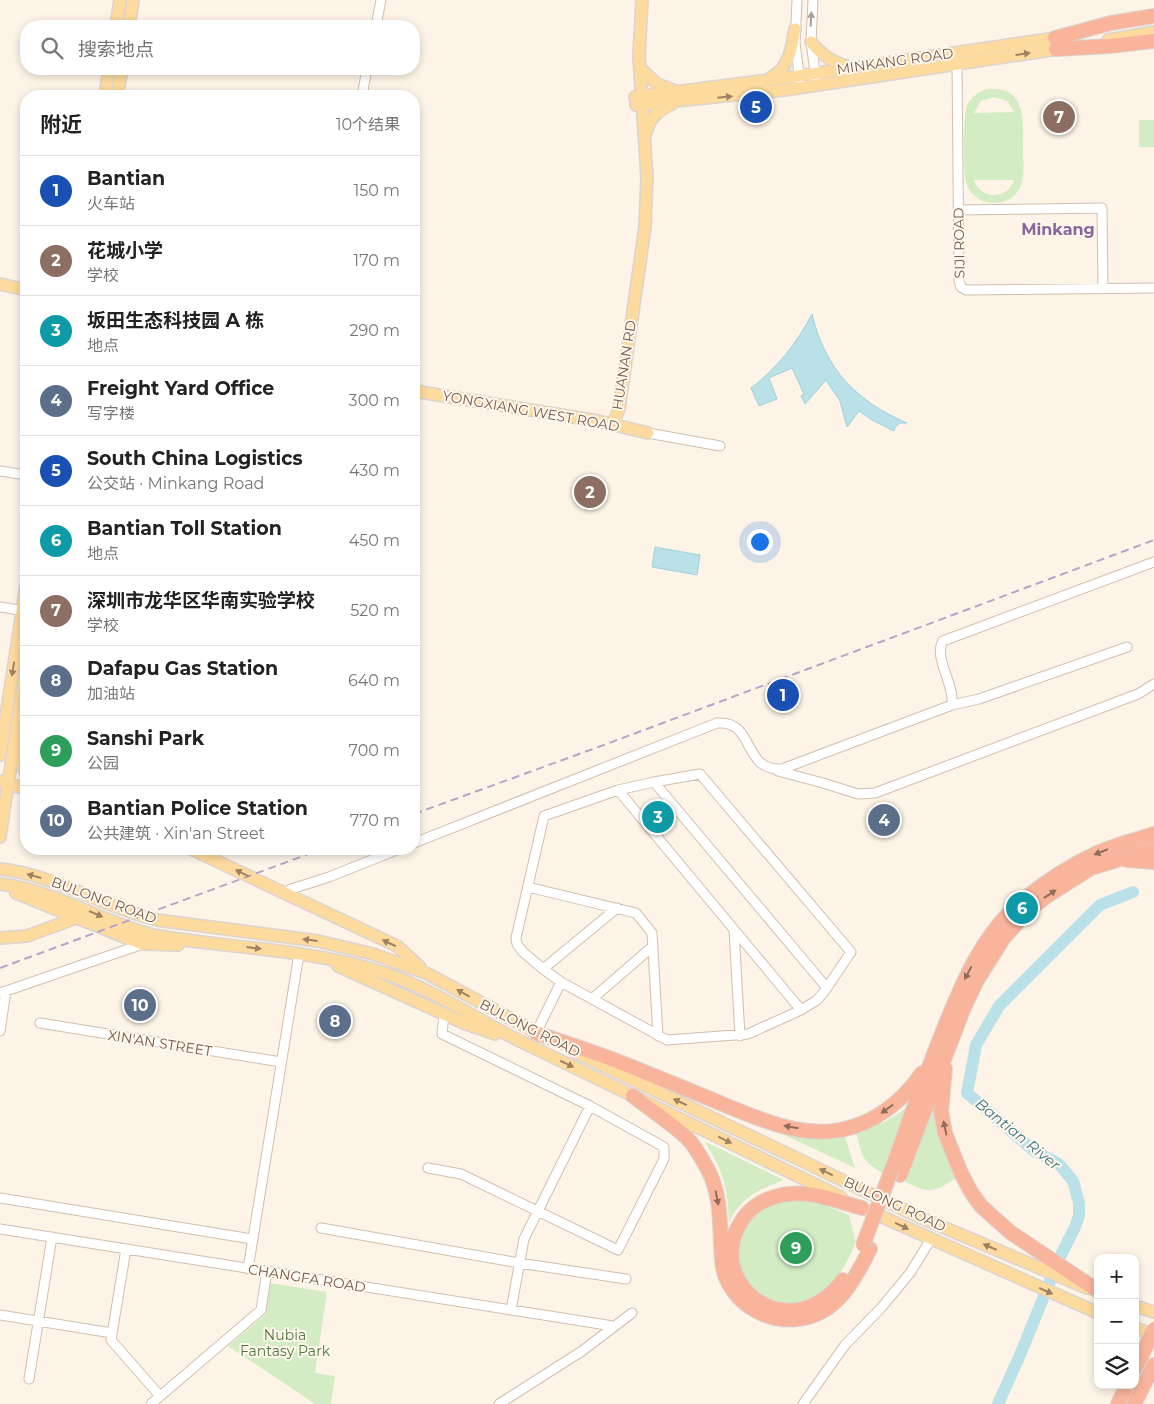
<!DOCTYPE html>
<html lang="zh">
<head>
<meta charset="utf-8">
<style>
  :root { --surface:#fff; --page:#f6f6f6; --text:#222; --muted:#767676; --line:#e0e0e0; --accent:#d93025 }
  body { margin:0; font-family:Montserrat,"Noto Sans SC",sans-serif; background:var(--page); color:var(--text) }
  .controls { position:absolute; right:15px; bottom:15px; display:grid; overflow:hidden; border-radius:10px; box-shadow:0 2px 8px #0003 }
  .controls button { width:45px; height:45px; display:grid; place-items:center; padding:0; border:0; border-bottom:1px solid var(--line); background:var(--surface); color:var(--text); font:25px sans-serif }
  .you { position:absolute; left:759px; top:541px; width:18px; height:18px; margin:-12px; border:4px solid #fff; border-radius:50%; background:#1a73e8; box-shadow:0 0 0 8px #1a73e833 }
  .badge { display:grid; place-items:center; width:32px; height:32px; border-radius:50%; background:var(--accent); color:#fff; font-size:16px; font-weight:700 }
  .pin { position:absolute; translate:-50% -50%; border:2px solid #fff; box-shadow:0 1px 5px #0006 }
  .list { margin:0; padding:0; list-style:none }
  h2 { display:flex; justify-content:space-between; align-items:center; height:65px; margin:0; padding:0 20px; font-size:21px }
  h2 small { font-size:16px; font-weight:400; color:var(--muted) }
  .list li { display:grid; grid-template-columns:32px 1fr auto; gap:15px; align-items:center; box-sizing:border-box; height:70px; padding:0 20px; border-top:1px solid var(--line) }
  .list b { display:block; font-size:19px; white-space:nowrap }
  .list p { margin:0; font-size:16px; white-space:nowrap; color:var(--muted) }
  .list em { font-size:16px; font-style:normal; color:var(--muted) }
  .icon { flex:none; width:28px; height:28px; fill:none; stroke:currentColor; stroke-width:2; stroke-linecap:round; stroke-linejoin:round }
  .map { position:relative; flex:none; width:1154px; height:1404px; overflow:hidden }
  .search { position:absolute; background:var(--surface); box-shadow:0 2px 8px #0003; left:20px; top:20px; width:400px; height:55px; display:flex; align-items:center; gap:12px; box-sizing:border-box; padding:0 18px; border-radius:20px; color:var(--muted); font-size:19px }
  .panel { position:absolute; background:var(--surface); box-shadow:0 2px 8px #0003; left:20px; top:90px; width:400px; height:765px; border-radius:20px }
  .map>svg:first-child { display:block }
  .green { fill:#d4ecc4; fill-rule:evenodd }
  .water { fill:#bae1e8; stroke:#a0d1da }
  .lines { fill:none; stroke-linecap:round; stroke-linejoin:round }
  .river { stroke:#bae1e8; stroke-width:12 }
  .minor-casing { stroke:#d2beae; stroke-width:11 }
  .major-casing { stroke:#dcd4d0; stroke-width:14 }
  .highway-casing { stroke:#dcd4d0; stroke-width:16 }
  .minor { stroke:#fff; stroke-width:9 }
  .major { stroke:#fdda9d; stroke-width:11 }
  .highway { stroke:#f9b49c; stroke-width:14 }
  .rail { stroke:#b7a4c8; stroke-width:2; stroke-dasharray:8 5; stroke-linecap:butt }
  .highway-bridge-casing { stroke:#dcd4d0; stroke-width:16; stroke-linecap:butt }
  .highway-bridge { stroke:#f9b49c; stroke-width:14 }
  .oneway { fill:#ae9c92 }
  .oneway2 { fill:#a08063 }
  .oneway3 { fill:#926c5a }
  .labels { text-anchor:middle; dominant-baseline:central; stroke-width:4; stroke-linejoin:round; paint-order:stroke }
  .street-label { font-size:14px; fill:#785a4a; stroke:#fff8ee }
  .park-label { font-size:14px; fill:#4f783e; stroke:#fff8ee }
  .water-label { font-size:15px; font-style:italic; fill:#3f7985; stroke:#fff8ee }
  .quarter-label { font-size:16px; font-weight:bold; fill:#89659b; stroke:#fff8ee }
</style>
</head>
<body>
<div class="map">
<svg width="1154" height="1404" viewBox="0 0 1154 1404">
  <rect width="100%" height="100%" fill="#fdf4e7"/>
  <!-- green -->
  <path class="green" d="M987 89C1028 85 1023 123 1023 150 1023 162 1025 177 1020 188 1011 205 987 208 974 195 970 192 967 187 966 182 963 171 963 116 967 106 971 97 978 92 987 89ZM994 97 1007 101 1014 112 974 113 981 101ZM974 180H1014C1007 200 981 200 974 180Z
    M1139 120H1154V147H1139Z
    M935 1102 942 1141 955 1179C931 1194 930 1193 905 1182Z
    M908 1106 883 1173C860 1160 863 1156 856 1133 876 1126 892 1120 908 1106Z
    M767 1127 823 1137H845L855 1168Z
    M704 1141 784 1180C760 1189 739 1198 729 1223 728 1188 723 1170 704 1141Z
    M807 1200 819 1203 849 1215 856 1242C850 1256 844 1270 833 1281 782 1339 710 1274 749 1222 755 1214 762 1207 772 1204 783 1201 796 1201 807 1200Z
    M270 1283 327 1292 315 1373 335 1376 331 1404H315L228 1346 265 1315Z"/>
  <!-- water -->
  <path class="water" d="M812 314C825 369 856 401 907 423H900L895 427 894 431 872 420 859 411 847 427 840 401 826 380 805 404 801 396 804 394 792 368 769 378 777 399 759 406 751 388C777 368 797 343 812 314Z
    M655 547 700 555 697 575 652 567Z"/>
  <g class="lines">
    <!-- river -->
    <path class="river" d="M1058 1261 1075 1227 1079 1216V1203L1073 1181 1059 1164 1033 1150 967 1093 976 1045 999 1006 1100 905 1133 892
      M998 1404 1020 1355 1055 1269"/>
    <!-- minor casing -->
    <g class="minor-casing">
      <path id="minor" d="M797 0 795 43 800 82
        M813 0 811 42 816 80
        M376 26 381 0
        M957 63 959 281 961 287 966 290 1154 288
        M362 96 367 69
        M958 210 1102 208 1103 289
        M648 433 720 446
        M0 471 26 475
        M0 607 26 611
        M952 705C955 685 933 657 943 641L1154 562
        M778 771 823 783 858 794 875 793 1138 694 1154 684
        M700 774 851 952 824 992 817 1000 801 1010 748 1034 667 1040 561 982 543 969 523 952 517 944 516 938 544 816 618 790 654 782Z
        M654 782 827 988
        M618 790 801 1010
        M414 843 717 723C756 720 741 771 782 769L952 705 979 699 1127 647
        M528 887 636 913 652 933 658 1036
        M285 894 291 889 329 877 399 849
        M734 930 740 1036
        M543 969 617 908
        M0 993 143 944
        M592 999 652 947
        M40 1023 281 1062
        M0 1031 6 991
        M536 1033 561 982
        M428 1168 461 1174 618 1250 664 1159V1147L590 1106 442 1034 444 1014
        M0 1198 252 1239
        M321 1228 519 1263 626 1279
        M0 1229 613 1326
        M126 1249 111 1340 160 1396
        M248 1269 299 954
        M511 1310 524 1239 590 1106
        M0 1315 112 1333
        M29 1379 52 1237
        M151 1404 261 1310 267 1271
        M499 1404 582 1351 632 1313
        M803 1404 845 1345 881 1308 910 1273 931 1239"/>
    </g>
    <!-- major casing -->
    <g class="major-casing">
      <path id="major" d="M116 26 120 0
        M129 26 133 0
        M1108 40 1154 32
        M811 42C821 54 831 62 847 66
        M640 68 657 84 673 90
        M770 78C790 68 791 49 795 29
        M105 96 109 69
        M117 96 122 69
        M635 97 784 78 1063 37
        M636 105 784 90 1065 48
        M646 133C649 118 659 110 672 104
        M0 284 26 290
        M414 391 598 421 648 433
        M613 424 619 409 645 227 647 177 639 56 642 0
        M18 742 21 762 26 774
        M0 755 26 586
        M0 781 26 789
        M0 837 26 666
        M191 849 397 946 420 967
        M0 869C56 875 103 907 157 920L318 941 373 954 426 973 543 1036
        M0 884C54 890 101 922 153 935 230 949 309 948 384 973 433 989 475 1019 522 1042 628 1094 735 1145 841 1197
        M16 893 124 937 143 944 178 945
        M0 938 27 936 76 918
        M338 966 466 1024 495 1034
        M575 1052 919 1217 1087 1288
        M869 1211 1098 1313
        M1135 1306 1154 1312
        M1135 1328 1154 1335"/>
    </g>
    <!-- highway casing -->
    <g class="highway-casing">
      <path id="highway" d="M1055 38 1111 23 1154 16
        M1056 49 1110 46 1154 41
        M1127 860 1154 862
        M536 1033C568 1044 601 1054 632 1067 659 1078 686 1089 713 1100 752 1116 797 1138 840 1130 874 1124 903 1101 922 1073
        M945 1069 941 1111 945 1133 961 1173 971 1192 981 1206 1010 1232 1098 1291
        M633 1096C651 1110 671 1123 687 1138 696 1147 702 1159 708 1170 720 1192 720 1220 721 1244 722 1255 721 1268 726 1278 731 1290 742 1303 753 1309 766 1317 781 1321 797 1319 836 1316 854 1281 870 1249
        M892 1169C907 1127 922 1084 939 1041 959 990 980 936 1023 900 1045 882 1071 865 1097 853 1115 845 1135 840 1154 834
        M900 1175 963 1010 976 982 1003 939 1028 910 1047 896 1091 868 1154 849
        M843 1280C789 1353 697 1280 745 1216 759 1198 784 1192 807 1194 823 1195 846 1204 862 1208
        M1135 1368 1141 1357
        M1118 1404 1127 1385
        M1134 1404 1154 1365"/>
    </g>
    <!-- minor -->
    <use href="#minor" class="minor"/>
    <!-- major -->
    <use href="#major" class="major"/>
    <!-- highway -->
    <use href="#highway" class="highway"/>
    <!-- rail -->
    <path class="rail" d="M414 814 601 746 1154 540
      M0 968 322 849"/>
    <!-- highway-bridge casing -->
    <g class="highway-bridge-casing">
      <path id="highway-bridge" d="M863 1245 892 1169
        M1141 1357 1154 1329"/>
    </g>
    <!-- highway-bridge -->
    <use href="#highway-bridge" class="highway-bridge"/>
  </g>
  <!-- one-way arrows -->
  <defs><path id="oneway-solid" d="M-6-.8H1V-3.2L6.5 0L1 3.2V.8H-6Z" transform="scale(1.25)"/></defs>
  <use class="oneway" href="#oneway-solid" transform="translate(811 19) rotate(-87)"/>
  <g class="oneway2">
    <use href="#oneway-solid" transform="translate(1023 54) rotate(-8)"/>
    <use href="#oneway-solid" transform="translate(725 97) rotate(-6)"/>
    <use href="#oneway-solid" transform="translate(13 669) rotate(99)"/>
    <use href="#oneway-solid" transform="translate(242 873) rotate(-154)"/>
    <use href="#oneway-solid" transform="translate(34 876) rotate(-164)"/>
    <use href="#oneway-solid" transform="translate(96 914) rotate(23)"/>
    <use href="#oneway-solid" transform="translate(310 940) rotate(-173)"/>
    <use href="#oneway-solid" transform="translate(389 943) rotate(-155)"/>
    <use href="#oneway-solid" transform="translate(254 948) rotate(7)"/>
    <use href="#oneway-solid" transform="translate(463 993) rotate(-151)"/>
    <use href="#oneway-solid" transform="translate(567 1064) rotate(26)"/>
    <use href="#oneway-solid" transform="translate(680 1102) rotate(-155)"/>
    <use href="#oneway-solid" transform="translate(725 1140) rotate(26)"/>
    <use href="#oneway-solid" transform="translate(826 1172) rotate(-154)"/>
    <use href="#oneway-solid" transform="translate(902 1226) rotate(25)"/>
    <use href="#oneway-solid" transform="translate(990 1247) rotate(-157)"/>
    <use href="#oneway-solid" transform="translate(1046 1291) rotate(24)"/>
  </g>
  <g class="oneway3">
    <use href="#oneway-solid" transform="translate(1101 852) rotate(158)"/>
    <use href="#oneway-solid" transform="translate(1050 894) rotate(-34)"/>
    <use href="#oneway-solid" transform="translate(968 973) rotate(118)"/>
    <use href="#oneway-solid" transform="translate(887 1109) rotate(144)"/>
    <use href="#oneway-solid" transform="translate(791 1127) rotate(-170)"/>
    <use href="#oneway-solid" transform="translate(945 1128) rotate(-102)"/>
    <use href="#oneway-solid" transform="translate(717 1198) rotate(79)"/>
  </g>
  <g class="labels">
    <!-- street labels -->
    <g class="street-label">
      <text transform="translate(895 61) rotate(-8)">MINKANG ROAD</text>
      <text transform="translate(959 243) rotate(-91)">SIJI ROAD</text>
      <text transform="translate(624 365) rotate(-81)">HUANAN RD</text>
      <text transform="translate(531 411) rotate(10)">YONGXIANG WEST ROAD</text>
      <text transform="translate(104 900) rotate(20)">BULONG ROAD</text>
      <text transform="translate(530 1028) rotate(27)">BULONG ROAD</text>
      <text transform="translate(160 1043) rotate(9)">XIN'AN STREET</text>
      <text transform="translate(895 1204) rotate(25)">BULONG ROAD</text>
      <text transform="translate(307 1278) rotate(9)">CHANGFA ROAD</text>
    </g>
    <!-- park labels -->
    <g class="park-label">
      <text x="285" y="1335">Nubia<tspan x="285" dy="16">Fantasy Park</tspan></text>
    </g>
    <!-- water labels -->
    <g class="water-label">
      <text transform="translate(1018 1134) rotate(39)">Bantian River</text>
    </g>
    <!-- quarter labels -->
    <g class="quarter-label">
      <text x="1058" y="229">Minkang</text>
    </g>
  </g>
</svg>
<div class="controls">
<button>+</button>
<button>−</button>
<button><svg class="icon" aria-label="layers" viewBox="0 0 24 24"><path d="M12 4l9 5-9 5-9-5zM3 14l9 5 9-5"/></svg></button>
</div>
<div class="you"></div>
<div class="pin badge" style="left:783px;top:695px;background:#1a4fb4">1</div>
<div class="pin badge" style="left:590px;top:492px;background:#8d6e63">2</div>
<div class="pin badge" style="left:658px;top:817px;background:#0f9aa8">3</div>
<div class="pin badge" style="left:884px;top:820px;background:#5c6f8a">4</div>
<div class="pin badge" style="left:756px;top:107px;background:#1a4fb4">5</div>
<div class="pin badge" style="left:1022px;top:908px;background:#0f9aa8">6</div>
<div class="pin badge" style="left:1059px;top:117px;background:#8d6e63">7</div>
<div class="pin badge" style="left:335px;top:1021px;background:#5c6f8a">8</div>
<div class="pin badge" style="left:796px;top:1248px;background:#2e9e5b">9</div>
<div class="pin badge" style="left:140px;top:1005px;background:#5c6f8a">10</div>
<div class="search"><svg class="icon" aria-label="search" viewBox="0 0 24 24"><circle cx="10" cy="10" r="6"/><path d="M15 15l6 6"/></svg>搜索地点</div>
<section class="panel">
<h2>附近<small>10个结果</small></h2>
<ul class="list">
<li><span class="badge" style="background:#1a4fb4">1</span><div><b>Bantian</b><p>火车站</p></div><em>150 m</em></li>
<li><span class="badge" style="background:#8d6e63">2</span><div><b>花城小学</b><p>学校</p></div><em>170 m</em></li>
<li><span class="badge" style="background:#0f9aa8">3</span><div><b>坂田生态科技园 A 栋</b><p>地点</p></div><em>290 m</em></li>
<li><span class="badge" style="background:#5c6f8a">4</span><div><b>Freight Yard Office</b><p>写字楼</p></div><em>300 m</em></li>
<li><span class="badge" style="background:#1a4fb4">5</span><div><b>South China Logistics</b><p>公交站 · Minkang Road</p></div><em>430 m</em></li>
<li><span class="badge" style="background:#0f9aa8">6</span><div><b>Bantian Toll Station</b><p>地点</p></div><em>450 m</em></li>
<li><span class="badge" style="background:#8d6e63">7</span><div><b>深圳市龙华区华南实验学校</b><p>学校</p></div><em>520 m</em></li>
<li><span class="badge" style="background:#5c6f8a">8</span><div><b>Dafapu Gas Station</b><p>加油站</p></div><em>640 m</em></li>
<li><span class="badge" style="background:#2e9e5b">9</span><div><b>Sanshi Park</b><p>公园</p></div><em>700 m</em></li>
<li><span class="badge" style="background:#5c6f8a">10</span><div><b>Bantian Police Station</b><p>公共建筑 · Xin'an Street</p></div><em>770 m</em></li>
</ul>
</section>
</div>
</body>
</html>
